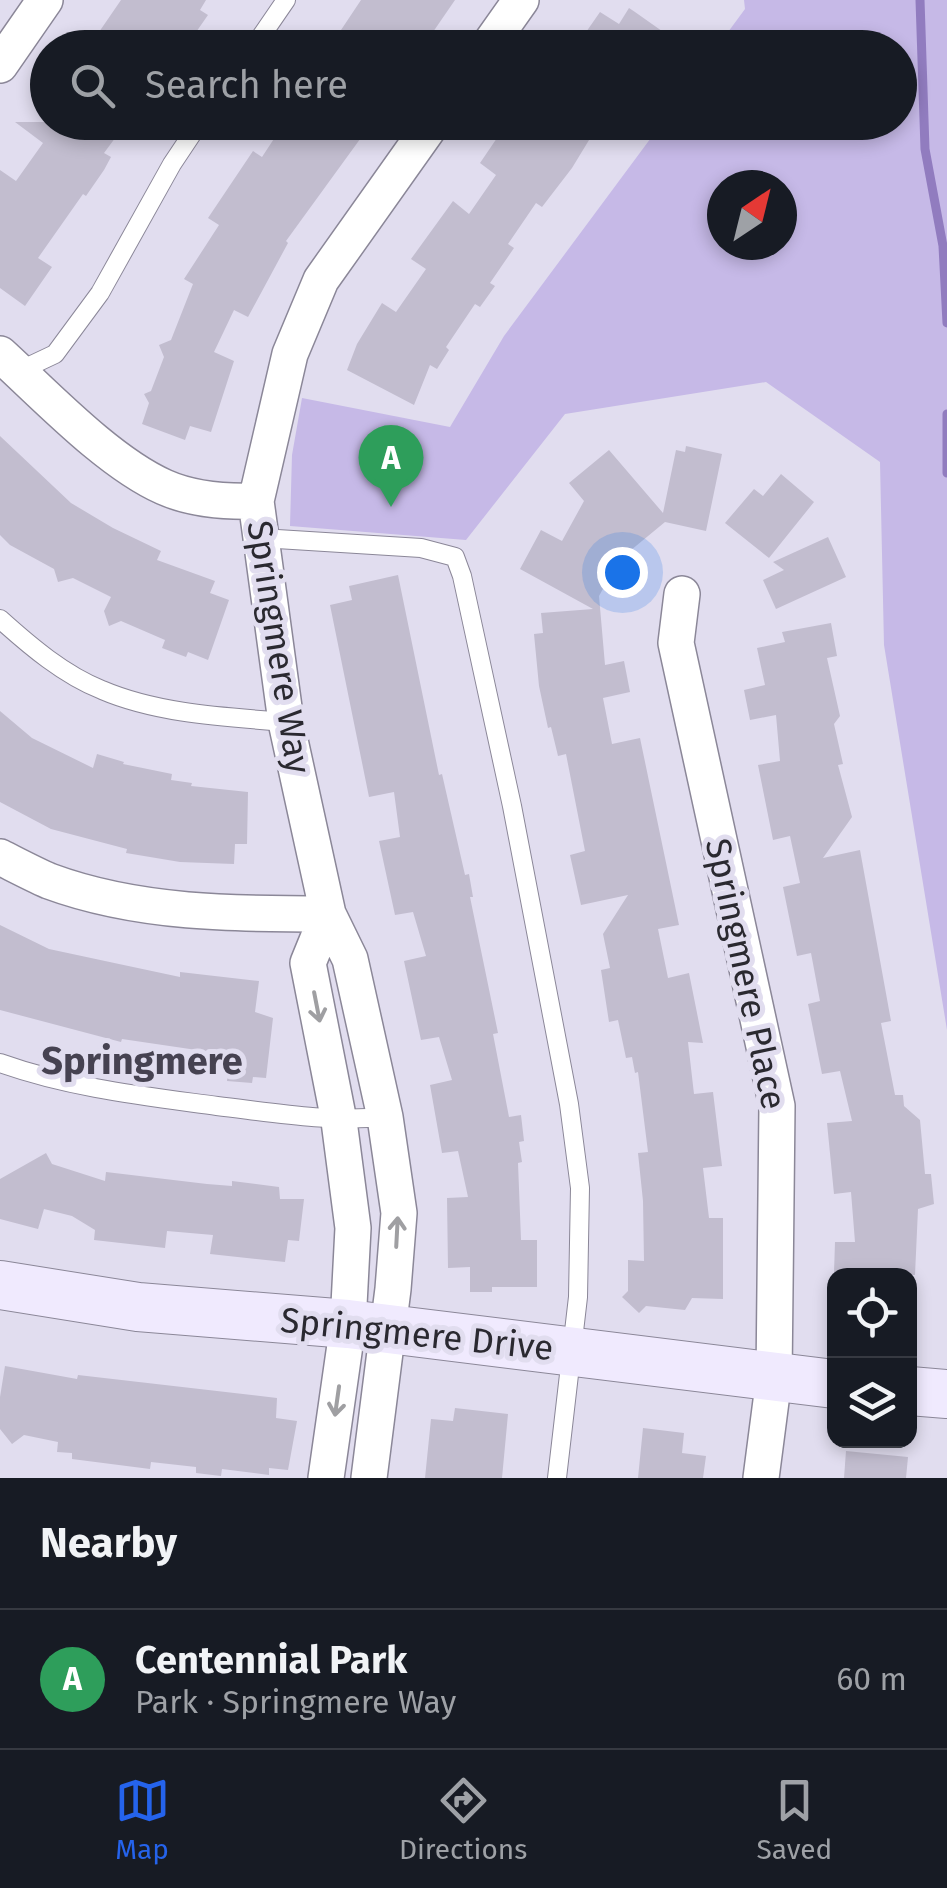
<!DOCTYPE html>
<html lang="en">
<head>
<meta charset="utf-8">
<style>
  :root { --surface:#171b24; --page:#20242c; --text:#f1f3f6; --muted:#9ea1a6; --line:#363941; --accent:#2563eb }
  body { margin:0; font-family:"Fira Sans",sans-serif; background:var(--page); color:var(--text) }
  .controls { position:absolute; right:30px; bottom:30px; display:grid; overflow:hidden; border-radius:20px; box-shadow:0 5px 15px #0003 }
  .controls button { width:90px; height:90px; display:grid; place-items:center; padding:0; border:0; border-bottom:2px solid var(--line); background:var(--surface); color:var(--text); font:50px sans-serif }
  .compass { position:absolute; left:707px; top:170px; width:90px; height:90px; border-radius:50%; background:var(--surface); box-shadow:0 5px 15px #0003; rotate:35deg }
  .you { position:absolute; left:622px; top:572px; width:35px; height:35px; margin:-25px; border:8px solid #fff; border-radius:50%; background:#1a73e8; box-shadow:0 0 0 15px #1a73e833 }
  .badge { display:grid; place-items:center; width:65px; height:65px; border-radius:50%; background:var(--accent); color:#fff; font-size:32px; font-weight:700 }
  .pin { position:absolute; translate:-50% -82px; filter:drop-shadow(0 2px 5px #0008) }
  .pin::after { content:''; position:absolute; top:52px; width:35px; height:30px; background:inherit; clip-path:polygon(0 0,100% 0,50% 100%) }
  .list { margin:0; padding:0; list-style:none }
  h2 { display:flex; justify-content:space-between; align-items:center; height:130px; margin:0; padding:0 40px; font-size:42px }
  h2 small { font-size:32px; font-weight:400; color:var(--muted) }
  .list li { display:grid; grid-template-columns:65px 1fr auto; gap:30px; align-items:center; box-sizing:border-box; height:140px; padding:0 40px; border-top:2px solid var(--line) }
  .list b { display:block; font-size:38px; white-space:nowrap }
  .list p { margin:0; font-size:32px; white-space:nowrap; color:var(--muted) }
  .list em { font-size:32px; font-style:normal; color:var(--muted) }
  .icon { flex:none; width:55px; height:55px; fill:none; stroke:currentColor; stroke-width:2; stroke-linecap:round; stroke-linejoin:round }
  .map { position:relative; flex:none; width:947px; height:1478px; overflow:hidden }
  .search { position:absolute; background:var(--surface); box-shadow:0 5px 15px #0003; left:30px; right:30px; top:30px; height:110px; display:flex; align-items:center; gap:25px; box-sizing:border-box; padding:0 35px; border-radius:55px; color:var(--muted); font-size:38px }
  .sheet { height:270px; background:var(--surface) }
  nav { display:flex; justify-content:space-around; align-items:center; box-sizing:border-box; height:140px; border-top:2px solid var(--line); background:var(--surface); font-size:28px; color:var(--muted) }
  nav a { display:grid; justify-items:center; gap:5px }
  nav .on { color:var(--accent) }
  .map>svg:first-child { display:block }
  .green { fill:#c6b9e7; fill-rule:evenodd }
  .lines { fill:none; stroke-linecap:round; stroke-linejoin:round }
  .stream { stroke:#917cbf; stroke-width:9 }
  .building { fill:#c2bdcf }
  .lane-casing { stroke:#8b8798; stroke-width:20 }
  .street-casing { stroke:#8b8798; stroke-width:38 }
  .secondary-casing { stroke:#8b8798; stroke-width:50 }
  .lane { stroke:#fff; stroke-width:18 }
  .street { stroke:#fff; stroke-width:35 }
  .secondary { stroke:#f0eafe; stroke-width:48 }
  .oneway { stroke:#9f9fa2 }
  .labels { text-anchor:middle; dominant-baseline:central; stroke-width:10; stroke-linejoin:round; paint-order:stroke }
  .street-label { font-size:35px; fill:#2a2930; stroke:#e1ddef }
  .neighbourhood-label { font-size:38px; font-weight:bold; fill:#464251; stroke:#e1ddef }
</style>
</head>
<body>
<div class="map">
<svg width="947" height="1478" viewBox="0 0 947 1478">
  <rect width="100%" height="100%" fill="#e1ddef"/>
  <!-- green -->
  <path class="green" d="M744 0H947V1030L884 645 880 462 766 382 565 414 466 540 290 526 292 455 302 398 450 427 504 336 662 123 900 122V48L717 47 745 9ZM722 185H782V245H722Z"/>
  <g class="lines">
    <!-- stream -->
    <path class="stream" d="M920 0 925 149 943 246 947 323
      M947 414V473"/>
  </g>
  <!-- building -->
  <path class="building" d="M121 0H206L200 10 208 15 185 48H114L97 35Z
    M361 0H455L422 48H329Z
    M629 8 635 12 686 48H575L600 12 619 24Z
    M15 122H127L104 153 111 157 104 170 86 196 83 194 38 258 52 267 25 306 0 288V170L16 181 43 143Z
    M285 122H345L363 135 286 241 288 243 248 317 234 310 214 352 234 361 211 432 190 426 185 440 142 424 149 403 144 394 151 391 164 357 159 345 171 340 193 284 184 279 219 225 208 218 253 151 262 157Z
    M513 122H600L572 168 542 207 536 203 508 244 514 248 490 283 495 286 480 307 475 304 446 347 449 350 437 369 430 365 414 405 347 370 357 344 382 303 396 312 426 269 411 259 453 201 469 214 496 175 480 163 497 138 501 140Z
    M0 436 71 503 113 528 161 551 157 560 215 581 210 593 229 600 208 660 188 652 186 657 162 648 165 640 121 621 109 626 104 611 111 597 73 578 58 582 54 569 10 545 0 535Z
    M686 446 722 454 706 531 665 522 619 560 599 596 605 665 624 661 630 692 603 698 612 744 640 738 679 925 658 929 668 978 689 973 703 1043 688 1042 694 1094 713 1092 722 1166 703 1168 709 1218H723V1299L692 1298 685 1310 646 1306 639 1313 622 1297 628 1291V1260L644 1261 643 1201 638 1153 648 1152 638 1072 635 1073 632 1057 626 1058 618 1020 609 1022 601 970 610 968 603 934 628 895 581 905 570 855 585 851 566 754 558 756 551 727 548 728 539 686 534 634 543 633 541 613 593 609 520 569 541 530 562 541 584 501 569 483 609 450 663 513 676 450 685 452Z
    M781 474 814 502 769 558 725 523 754 489 763 496Z
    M828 537 846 577 776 609 763 580 784 570 773 562Z
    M398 575 439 775 442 774 465 875 469 874 473 897H470L498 1033 493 1034 509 1117 521 1115 524 1141 519 1142 522 1162 518 1163 521 1240H537V1287H492V1292H470V1267L448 1268 447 1198 468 1197 458 1151 442 1153 430 1085 452 1080 439 1037 421 1040 404 961 426 956 413 912 395 915 379 841 400 837 394 792 369 797 330 605 352 600 349 586Z
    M831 623 837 656 827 658 840 716 834 724 843 764 838 765 852 817 823 858 860 850 891 1021 881 1023 895 1095H903L904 1106 920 1120 925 1174H931L934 1204 918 1209 915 1275 834 1273 835 1242H855L851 1192 834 1194 827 1123 852 1121 840 1071 822 1074 808 1004 820 1001 811 953 797 956 783 887 800 883 790 836 773 840 758 765 780 761 776 715 750 720 744 690 765 685 757 648 785 642 782 632Z
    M0 711 32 738 93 768 97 754 124 762 123 764 172 774 171 780 192 783 191 786 248 792 247 844H235L234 864 180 862 126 853 127 849 51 829 0 802Z
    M0 925 49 949 119 964 180 977V972L259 981 255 1012 273 1018 266 1078 253 1077 252 1083 227 1081 228 1070 215 1069 217 1053 122 1039 121 1042 0 1010Z
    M46 1153 52 1164 105 1181 106 1172 207 1184 232 1186V1181L279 1187 280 1199H304L299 1241 288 1240 285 1262 210 1254 213 1235 167 1231 165 1248 94 1240 95 1230 72 1216 44 1209 38 1229 0 1219V1179Z
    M5 1366 77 1379 78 1375 277 1398 276 1418 297 1421 288 1470 269 1468V1475L222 1469 221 1476 196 1473V1467L151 1462 150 1469 72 1459V1453L57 1452 58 1442 24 1435 12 1444 0 1429V1397Z
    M455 1408 508 1414 502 1478H425L431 1419 453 1421Z
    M643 1428 684 1433 682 1453 706 1456 703 1478H638Z
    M846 1451 908 1457 906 1478H844Z"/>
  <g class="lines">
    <!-- lane casing -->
    <g class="lane-casing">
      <path id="lane" d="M253 48 286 0
        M19 371 55 354 100 293 172 164 200 122
        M261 538 421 548 455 557 462 576 512 806 569 1104 580 1188 578 1297 557 1478
        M0 619C30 646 64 675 102 690 158 714 226 717 286 722
        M0 1063C70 1088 144 1096 217 1106 276 1113 325 1122 385 1117"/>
    </g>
    <!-- street casing -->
    <g class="street-casing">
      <path id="street" d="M487 48 521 0
        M0 65 45 0
        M0 354C46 396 108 462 164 487 193 500 225 502 256 501
        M682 594 676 643 777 1106 774 1378 761 1478
        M0 857C16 865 33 874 49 881 138 914 236 914 328 914L286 722 256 501 290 354 321 280 433 122
        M328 914 350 959 385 1117 399 1213 393 1289 369 1478
        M326 1478 348 1324 353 1228 339 1121 308 963 328 914"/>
    </g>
    <!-- secondary casing -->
    <g class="secondary-casing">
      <path id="secondary" d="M0 1285 138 1307 348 1324 834 1384
        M910 1391 947 1394"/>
    </g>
    <!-- lane -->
    <use href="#lane" class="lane"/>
    <!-- street -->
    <use href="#street" class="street"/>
    <!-- secondary -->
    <use href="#secondary" class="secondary"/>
  </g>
  <!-- one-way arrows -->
  <defs><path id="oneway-shaft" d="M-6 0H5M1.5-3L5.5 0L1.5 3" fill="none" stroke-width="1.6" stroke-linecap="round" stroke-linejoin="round" transform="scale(2.5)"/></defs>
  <g class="oneway">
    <use href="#oneway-shaft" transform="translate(317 1007) rotate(79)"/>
    <use href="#oneway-shaft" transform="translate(397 1232) rotate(-87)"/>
    <use href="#oneway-shaft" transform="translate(337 1401) rotate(98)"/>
  </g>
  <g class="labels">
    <!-- street labels -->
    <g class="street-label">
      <text transform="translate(279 647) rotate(81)">Springmere Way</text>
      <text transform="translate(746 974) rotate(78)">Springmere Place</text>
      <text transform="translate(417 1334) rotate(6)">Springmere Drive</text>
    </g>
    <!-- neighbourhood labels -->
    <g class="neighbourhood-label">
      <text x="142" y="1061">Springmere</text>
    </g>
  </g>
</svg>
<div class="controls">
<button><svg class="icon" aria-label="locate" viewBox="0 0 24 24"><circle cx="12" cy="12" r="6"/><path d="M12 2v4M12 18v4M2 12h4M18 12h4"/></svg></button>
<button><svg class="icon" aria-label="layers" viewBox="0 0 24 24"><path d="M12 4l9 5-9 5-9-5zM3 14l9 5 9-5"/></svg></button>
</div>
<svg class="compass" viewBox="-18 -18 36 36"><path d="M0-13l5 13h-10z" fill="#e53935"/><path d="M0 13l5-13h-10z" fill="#9ea1a6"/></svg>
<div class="you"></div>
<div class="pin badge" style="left:391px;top:507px;background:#2e9e5b">A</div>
<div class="search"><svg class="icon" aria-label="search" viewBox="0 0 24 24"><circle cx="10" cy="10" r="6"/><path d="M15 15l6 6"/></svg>Search here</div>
</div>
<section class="sheet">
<h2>Nearby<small></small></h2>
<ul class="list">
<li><span class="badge" style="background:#2e9e5b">A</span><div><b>Centennial Park</b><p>Park · Springmere Way</p></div><em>60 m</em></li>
</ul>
</section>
<nav>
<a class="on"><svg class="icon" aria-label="map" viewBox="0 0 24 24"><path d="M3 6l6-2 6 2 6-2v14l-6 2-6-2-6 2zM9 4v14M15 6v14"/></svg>Map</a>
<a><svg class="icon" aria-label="directions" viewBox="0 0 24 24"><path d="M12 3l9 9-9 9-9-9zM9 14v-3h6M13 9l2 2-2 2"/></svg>Directions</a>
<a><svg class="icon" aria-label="saved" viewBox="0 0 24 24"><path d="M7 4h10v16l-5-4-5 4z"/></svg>Saved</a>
</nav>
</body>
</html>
